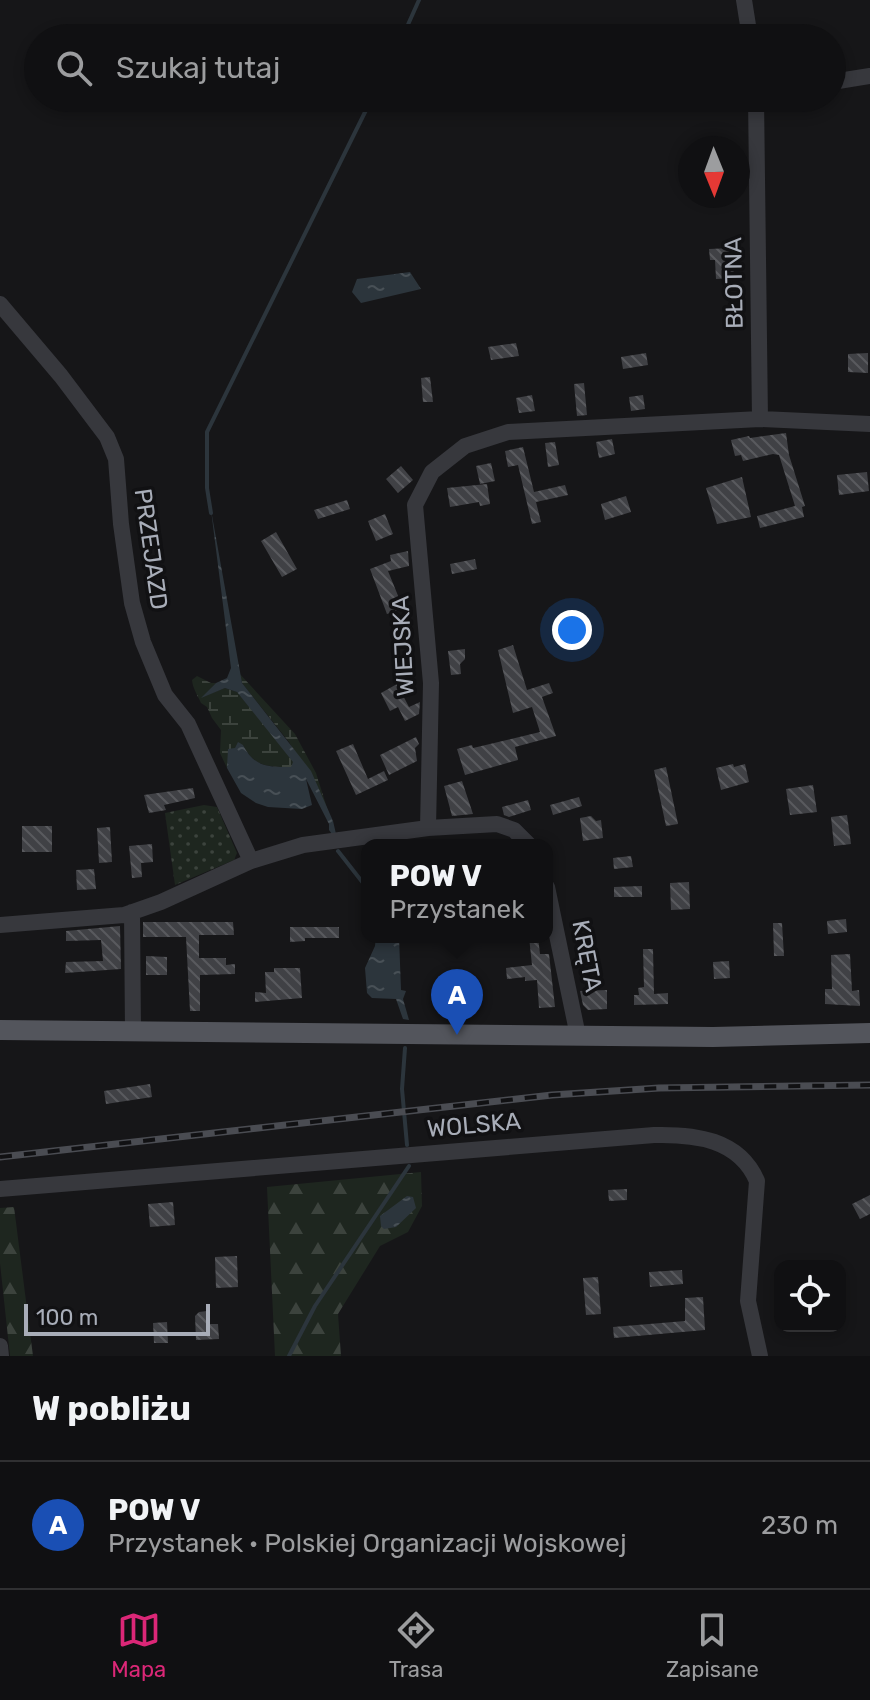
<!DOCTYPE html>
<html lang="pl">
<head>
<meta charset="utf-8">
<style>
  :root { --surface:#101012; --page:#1e1e20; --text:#f1f3f6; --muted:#9c9d9f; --line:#303032; --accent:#db2777 }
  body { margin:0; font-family:Rubik,sans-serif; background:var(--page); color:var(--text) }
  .controls { position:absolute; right:24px; bottom:24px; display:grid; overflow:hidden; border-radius:16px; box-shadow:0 4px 12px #0003 }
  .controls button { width:72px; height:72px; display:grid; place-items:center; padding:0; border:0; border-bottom:2px solid var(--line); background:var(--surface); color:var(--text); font:40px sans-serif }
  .compass { position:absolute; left:678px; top:136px; width:72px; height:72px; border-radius:50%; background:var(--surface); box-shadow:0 4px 12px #0003; rotate:179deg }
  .scale { position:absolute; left:24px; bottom:20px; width:186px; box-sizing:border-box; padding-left:8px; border:4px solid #a8adb8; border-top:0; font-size:22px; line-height:28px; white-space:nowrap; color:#a8adb8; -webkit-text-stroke:6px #111113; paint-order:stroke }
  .you { position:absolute; left:572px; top:630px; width:28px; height:28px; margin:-20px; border:6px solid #fff; border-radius:50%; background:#1a73e8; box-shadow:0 0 0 12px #1a73e833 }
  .badge { display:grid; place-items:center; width:52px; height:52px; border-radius:50%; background:var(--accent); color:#fff; font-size:26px; font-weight:700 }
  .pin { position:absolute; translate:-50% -66px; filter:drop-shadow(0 2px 4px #0008) }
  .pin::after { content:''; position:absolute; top:42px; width:28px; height:24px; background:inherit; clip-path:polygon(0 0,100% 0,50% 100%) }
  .popup { position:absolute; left:361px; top:839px; width:192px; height:104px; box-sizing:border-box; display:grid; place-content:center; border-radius:16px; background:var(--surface); filter:drop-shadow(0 2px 6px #0005); font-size:26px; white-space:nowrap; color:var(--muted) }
  .popup b { font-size:30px; color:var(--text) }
  .popup::after { content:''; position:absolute; left:50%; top:100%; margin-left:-16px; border:16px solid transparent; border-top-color:var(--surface) }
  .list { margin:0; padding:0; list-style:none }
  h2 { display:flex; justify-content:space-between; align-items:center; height:104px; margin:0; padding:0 32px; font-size:34px }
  h2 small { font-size:26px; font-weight:400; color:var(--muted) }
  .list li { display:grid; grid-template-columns:52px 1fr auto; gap:24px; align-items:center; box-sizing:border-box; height:128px; padding:0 32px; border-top:2px solid var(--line) }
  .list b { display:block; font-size:30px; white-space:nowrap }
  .list p { margin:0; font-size:26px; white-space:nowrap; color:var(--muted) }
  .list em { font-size:26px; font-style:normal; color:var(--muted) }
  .icon { flex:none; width:44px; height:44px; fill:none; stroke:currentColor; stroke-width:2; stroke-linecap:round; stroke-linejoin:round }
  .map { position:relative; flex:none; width:870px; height:1356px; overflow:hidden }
  .search { position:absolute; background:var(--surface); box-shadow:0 4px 12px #0003; left:24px; right:24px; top:24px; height:88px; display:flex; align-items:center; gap:20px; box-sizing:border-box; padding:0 28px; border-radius:44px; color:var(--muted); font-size:30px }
  .sheet { height:232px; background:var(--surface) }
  nav { display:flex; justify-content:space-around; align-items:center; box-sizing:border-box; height:112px; border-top:2px solid var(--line); background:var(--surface); font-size:22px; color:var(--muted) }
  nav a { display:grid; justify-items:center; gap:4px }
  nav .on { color:var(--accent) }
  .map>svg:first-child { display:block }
  .forest { fill:url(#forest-firs) }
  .wetland { fill:url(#wetland-marsh) }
  .garden { fill:url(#garden-dots) }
  .water { fill:url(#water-ripples) }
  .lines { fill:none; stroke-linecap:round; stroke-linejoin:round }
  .stream { stroke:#2c353c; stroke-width:4 }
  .building { fill:url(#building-back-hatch) }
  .minor { stroke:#37383d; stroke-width:16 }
  .major { stroke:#53555c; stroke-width:20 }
  .rail-casing { stroke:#4a4c52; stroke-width:7 }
  .rail { stroke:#111113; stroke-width:4; stroke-dasharray:12; stroke-linecap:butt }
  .labels { text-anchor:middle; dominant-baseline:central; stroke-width:7; stroke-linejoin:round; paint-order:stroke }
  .street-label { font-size:24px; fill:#a8adb8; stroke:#111113 }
</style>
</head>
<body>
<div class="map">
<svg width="870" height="1356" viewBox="0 0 870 1356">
  <defs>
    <pattern id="forest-firs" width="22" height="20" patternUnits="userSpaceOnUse" patternTransform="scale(2)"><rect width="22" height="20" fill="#1e261f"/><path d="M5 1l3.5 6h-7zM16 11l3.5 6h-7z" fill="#3c433d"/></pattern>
    <pattern id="wetland-marsh" width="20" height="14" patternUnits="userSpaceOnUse" patternTransform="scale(2)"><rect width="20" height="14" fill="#1e261f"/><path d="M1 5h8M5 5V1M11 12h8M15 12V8" fill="none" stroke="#3c433d"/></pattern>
    <pattern id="garden-dots" width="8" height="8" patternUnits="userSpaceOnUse" patternTransform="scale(2)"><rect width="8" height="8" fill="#1e261f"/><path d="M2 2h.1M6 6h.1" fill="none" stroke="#3c433d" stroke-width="1.8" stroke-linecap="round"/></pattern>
    <pattern id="water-ripples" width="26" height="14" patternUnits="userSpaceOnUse" patternTransform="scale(2)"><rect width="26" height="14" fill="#2c353c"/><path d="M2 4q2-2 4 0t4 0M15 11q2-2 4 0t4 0" fill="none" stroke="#485056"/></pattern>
    <pattern id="building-back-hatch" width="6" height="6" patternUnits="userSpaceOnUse" patternTransform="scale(2)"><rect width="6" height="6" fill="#404145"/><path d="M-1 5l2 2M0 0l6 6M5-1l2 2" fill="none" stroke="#595a5e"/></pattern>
  </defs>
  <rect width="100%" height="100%" fill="#161618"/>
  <!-- forest -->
  <path class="forest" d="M421 1172 422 1206 408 1232 380 1246 338 1314 341 1356H275L267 1187Z
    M14 1207 33 1356H10L0 1263V1208Z"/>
  <!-- wetland -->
  <path class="wetland" d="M238 672 295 734 316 773 328 811 289 742 242 683Z
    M197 676 211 683H216L204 696 225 688 237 692 287 752 294 762 292 767C269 767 254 767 243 745L235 748 227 768 220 753 221 730 212 718 207 707 201 703C197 694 193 689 192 680Z"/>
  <!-- garden -->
  <path class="garden" d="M204 805 217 807 237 853 234 860 175 885 165 813Z"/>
  <!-- water -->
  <path class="water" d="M410 272 421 289 361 303 352 292 357 279Z
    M211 510 242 683 311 771 333 821 336 834H332L329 830V824L306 779 312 805 302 809 268 807 256 803 241 793 227 768 228 749 235 748 238 742 243 745C254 767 268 767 291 767L293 762 237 692 225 688 201 698 216 683 227 678 231 668Z
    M376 937H399L401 990 406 991 403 999 409 1020 403 1019 396 999 372 998 367 993 365 968 375 946Z
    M407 1196 413 1197 416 1208 396 1227 384 1229 381 1226 380 1216Z"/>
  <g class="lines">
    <!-- stream -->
    <path class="stream" d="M402 38 419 0
      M211 513 207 488V432L372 98
      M338 851 367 888
      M405 1048 402 1089 407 1145
      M289 1356 315 1306 409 1166"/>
  </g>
  <!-- building -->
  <path class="building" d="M732 248 734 278 716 279 715 260H710L709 249Z
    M516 343 519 356 491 360 488 347Z
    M646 353 648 365 623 369 621 357Z
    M868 353V373L848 372V354Z
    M430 377 433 402H423L421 378Z
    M584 383 587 415 577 416 574 384Z
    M532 395 535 411 519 413 516 398Z
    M643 395 645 409 631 411 629 397Z
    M786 433 789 455 805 506 802 507 804 517 760 528 757 516 795 506 779 455 773 454 743 461 741 455 735 456 731 440 749 436 750 438Z
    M612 439 615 454 599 458 596 442Z
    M555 442 559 465 548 467 545 443Z
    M523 447 534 492 565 485 568 495 536 502 541 522 532 524 518 465 508 467 505 451Z
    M491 463 495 481 480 484 476 466Z
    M401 466 413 480 398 493 386 479Z
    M867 472 869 491 839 495 837 475Z
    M742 477 751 517 717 524 706 488Z
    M487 484 490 504 480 506 479 502 450 507 447 488Z
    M626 496 631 512 605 520 601 504Z
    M347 500 350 509 318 519 314 510Z
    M385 514 393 534 376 541 368 521Z
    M276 532 297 569 282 577 261 541Z
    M408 551 409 566 388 571 403 608 387 614 370 569 391 561 390 555Z
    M475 559 477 569 452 574 450 564Z
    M513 645 527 690 549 683 553 693 542 697 556 736 515 747 518 760 465 775 457 749 472 745 473 748 540 732 532 707 513 713 498 650Z
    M465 649V659L460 664 461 674 451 675 448 651Z
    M397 684 409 707 420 702 419 714 405 721 398 707 390 711 381 693Z
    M416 737 419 744 415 748 417 761 389 775 380 755Z
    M353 744 368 779 384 771 388 780 356 795 336 751Z
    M733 764 734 767 745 764 749 782 721 790 716 768Z
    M666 767 678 824 666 826 654 770Z
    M462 781 473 814 452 816 444 786Z
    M813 785 817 812 790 815 786 789Z
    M193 788 195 798 164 805 166 810 149 813 144 795Z
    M579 797 582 806 553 815 550 805Z
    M528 800 531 810 509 817 504 815 502 807Z
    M847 815 851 844 834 846 831 817Z
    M591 816 596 821 601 820 603 838 583 841 580 818Z
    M22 826H52V852H22Z
    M110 827 112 862 99 863 97 828Z
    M152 844 153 862 141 863 142 877 132 878 129 846Z
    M631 856 633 867 614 869 613 858Z
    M94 869 96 889 77 890 76 870Z
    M689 882 690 909 671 910 670 883Z
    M642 886V897H614V887Z
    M846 919 847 932 828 934 827 921Z
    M143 922H233L234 935H199V958H226V965L235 964V974L200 975V1011H190L186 937H143Z
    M773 923H782L784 956H774Z
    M120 926 121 969 65 973 66 962 103 961 101 940 66 941V931Z
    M290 927H339V938H305V941L290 942Z
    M529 937H538L540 954H549L555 1007 539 1008 537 980 525 981V977L507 979 506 968 532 965Z
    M643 949H653L654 994 668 993V1004L634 1005V995H639L638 988 644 987Z
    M850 954 852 991 859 990 860 1006 825 1004V989H832L831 955Z
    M146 956 167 957V975H146Z
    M729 961 730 978 714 979 713 962Z
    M274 968H300L302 998 255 1002V992L266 993 265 972H274Z
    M607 990V1009L588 1010 583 1005 580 991Z
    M150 1084 152 1097 106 1104 104 1091Z
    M627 1189V1200L609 1201 608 1190Z
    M870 1195V1214L860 1219 852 1204Z
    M173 1202 175 1225 150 1227 148 1204Z
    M237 1256 238 1287 216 1288 215 1257Z
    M682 1270 683 1284 650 1287 649 1272Z
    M598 1277 601 1314 586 1315 583 1278Z
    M703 1297 705 1330 614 1338 613 1327 685 1321V1298Z
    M207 1311 208 1324H218L219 1339 196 1340 195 1316 199 1312Z
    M167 1322 168 1343H154L153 1323Z"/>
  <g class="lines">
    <!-- minor -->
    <path class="minor" d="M744 0 750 38
      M832 82 870 76
      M756 98 760 419
      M0 304 61 376 107 437 116 459 121 524 132 603 143 642 165 695 188 724 251 861
      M428 828 431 683 415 505 432 472 465 446 508 432 760 419 870 424
      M547 887 578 1036
      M132 912 133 1032
      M0 925 124 915 161 902 251 861 303 845 428 828 497 824 514 830 529 845
      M0 1189 654 1135C695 1134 739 1139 757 1181L748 1301 760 1356
      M0 1346 1 1356"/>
    <!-- major -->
    <path class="major" d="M0 1030 713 1037 870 1033"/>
    <!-- rail casing -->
    <g class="rail-casing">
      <path id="rail" d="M0 1157 552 1095 659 1088 870 1085"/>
    </g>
    <!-- rail -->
    <use href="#rail" class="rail"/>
  </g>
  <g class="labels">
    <!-- street labels -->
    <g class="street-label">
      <text transform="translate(734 283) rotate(-91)">BŁOTNA</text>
      <text transform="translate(151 549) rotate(82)">PRZEJAZD</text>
      <text transform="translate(403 646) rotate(-93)">WIEJSKA</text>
      <text transform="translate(587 956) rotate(79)">KRĘTA</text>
      <text transform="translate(474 1125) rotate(-5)">WOLSKA</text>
    </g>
  </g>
</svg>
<div class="controls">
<button><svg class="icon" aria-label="locate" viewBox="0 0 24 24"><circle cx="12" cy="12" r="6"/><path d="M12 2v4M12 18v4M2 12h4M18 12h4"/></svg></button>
</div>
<svg class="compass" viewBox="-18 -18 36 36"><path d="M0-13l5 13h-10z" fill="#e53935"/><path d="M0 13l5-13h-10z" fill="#9c9d9f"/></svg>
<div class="scale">100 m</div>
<div class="you"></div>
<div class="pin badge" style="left:457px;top:1035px;background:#1a4fb4">A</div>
<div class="popup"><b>POW V</b>Przystanek</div>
<div class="search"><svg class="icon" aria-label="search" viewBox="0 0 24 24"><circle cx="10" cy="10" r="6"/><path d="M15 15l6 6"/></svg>Szukaj tutaj</div>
</div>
<section class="sheet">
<h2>W pobliżu<small></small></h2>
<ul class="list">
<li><span class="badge" style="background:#1a4fb4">A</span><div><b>POW V</b><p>Przystanek · Polskiej Organizacji Wojskowej</p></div><em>230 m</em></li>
</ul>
</section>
<nav>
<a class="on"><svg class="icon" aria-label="map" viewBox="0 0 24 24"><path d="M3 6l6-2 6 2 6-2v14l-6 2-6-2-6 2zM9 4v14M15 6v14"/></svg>Mapa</a>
<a><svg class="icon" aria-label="directions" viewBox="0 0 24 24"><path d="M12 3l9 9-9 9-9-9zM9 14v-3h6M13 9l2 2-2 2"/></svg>Trasa</a>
<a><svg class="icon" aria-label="saved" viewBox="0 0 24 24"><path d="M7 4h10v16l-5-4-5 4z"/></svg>Zapisane</a>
</nav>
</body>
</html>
